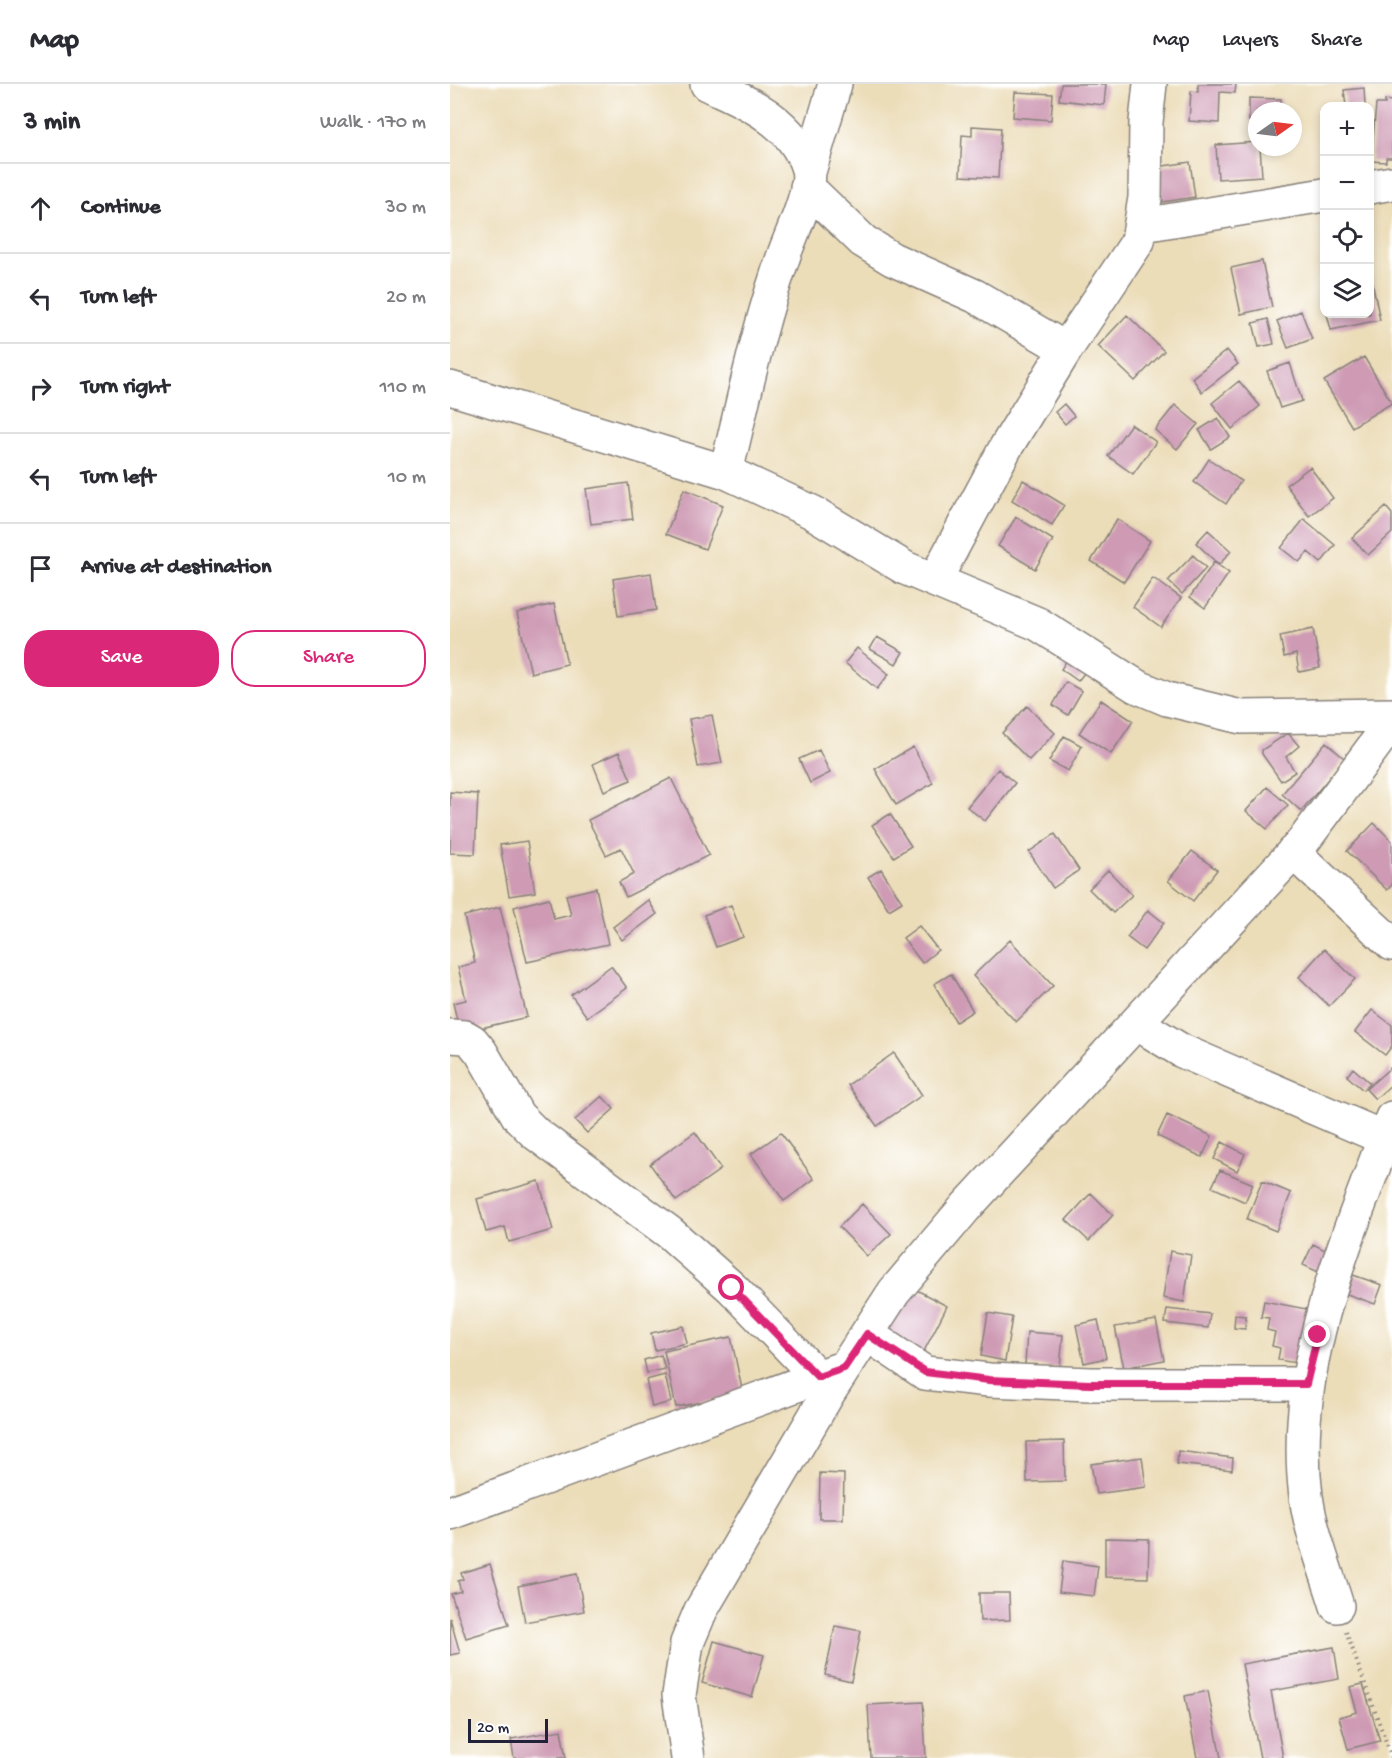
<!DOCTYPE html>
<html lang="en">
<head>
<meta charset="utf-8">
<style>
  :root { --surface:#fff; --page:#f7f7f7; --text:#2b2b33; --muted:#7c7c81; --line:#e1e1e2; --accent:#db2777 }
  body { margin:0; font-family:"Gochi Hand",sans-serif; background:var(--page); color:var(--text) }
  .controls { position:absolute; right:18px; top:18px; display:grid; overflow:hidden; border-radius:12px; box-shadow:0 3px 9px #0003 }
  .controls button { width:54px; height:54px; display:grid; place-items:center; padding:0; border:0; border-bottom:2px solid var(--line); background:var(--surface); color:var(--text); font:30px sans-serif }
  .compass { position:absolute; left:798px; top:18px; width:54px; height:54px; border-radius:50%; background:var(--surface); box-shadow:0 3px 9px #0003; rotate:76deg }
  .scale { position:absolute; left:18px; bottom:15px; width:80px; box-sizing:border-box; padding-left:6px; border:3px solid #22223b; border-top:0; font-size:16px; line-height:21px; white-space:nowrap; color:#22223b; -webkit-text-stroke:4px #fff; paint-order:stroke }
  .stop { position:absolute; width:18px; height:18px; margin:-14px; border:4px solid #db2777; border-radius:50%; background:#fff }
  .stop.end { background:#db2777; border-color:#fff; box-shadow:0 2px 6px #0008 }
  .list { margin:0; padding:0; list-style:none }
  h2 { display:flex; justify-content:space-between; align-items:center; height:78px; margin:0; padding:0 24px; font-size:26px }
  h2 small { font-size:20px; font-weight:400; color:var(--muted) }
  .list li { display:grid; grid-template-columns:39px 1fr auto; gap:18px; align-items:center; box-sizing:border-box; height:90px; padding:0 24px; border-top:2px solid var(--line) }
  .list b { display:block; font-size:22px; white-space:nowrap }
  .list em { font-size:20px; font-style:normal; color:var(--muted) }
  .actions { display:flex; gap:12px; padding:18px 24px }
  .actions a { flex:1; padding:14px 0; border:2px solid var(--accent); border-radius:24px; text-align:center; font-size:21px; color:var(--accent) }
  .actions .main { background:var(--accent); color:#fff }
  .icon { flex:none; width:33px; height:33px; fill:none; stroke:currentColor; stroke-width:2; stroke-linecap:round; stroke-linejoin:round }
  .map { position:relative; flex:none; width:942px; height:1674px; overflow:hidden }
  header { display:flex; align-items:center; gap:36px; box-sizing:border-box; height:84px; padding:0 30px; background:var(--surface); border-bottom:2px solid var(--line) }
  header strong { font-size:28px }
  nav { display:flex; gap:33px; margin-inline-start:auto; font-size:21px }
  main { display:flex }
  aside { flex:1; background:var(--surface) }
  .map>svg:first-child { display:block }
  .building { fill:#ce9ab4 }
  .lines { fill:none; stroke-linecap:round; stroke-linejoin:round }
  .minor-casing { stroke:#87807a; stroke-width:36 }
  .path { stroke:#87807a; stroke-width:4; stroke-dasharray:1.5 4.5; stroke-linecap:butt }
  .minor { stroke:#fff; stroke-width:33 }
  .route { stroke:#db2777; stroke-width:8 }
</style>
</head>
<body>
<header>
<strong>Map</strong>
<nav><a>Map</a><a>Layers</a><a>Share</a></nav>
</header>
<main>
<aside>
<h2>3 min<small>Walk · 170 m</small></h2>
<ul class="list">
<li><svg class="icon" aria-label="ahead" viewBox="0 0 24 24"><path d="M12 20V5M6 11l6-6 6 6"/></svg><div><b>Continue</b></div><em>30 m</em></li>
<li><svg class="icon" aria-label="left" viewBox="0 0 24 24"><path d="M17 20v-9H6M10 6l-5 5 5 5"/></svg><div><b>Turn left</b></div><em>20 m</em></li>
<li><svg class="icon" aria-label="right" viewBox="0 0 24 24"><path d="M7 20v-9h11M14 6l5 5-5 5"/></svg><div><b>Turn right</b></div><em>110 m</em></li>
<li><svg class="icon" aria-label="left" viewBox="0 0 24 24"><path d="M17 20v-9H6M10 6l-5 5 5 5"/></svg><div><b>Turn left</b></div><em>10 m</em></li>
<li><svg class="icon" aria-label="arrive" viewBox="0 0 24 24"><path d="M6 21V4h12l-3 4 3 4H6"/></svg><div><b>Arrive at destination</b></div></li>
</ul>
<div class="actions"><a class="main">Save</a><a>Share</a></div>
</aside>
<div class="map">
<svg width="942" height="1674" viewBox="0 0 942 1674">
  <rect width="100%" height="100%" fill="#fff"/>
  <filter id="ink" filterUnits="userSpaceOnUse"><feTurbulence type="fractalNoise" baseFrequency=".0167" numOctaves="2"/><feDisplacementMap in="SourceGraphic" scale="12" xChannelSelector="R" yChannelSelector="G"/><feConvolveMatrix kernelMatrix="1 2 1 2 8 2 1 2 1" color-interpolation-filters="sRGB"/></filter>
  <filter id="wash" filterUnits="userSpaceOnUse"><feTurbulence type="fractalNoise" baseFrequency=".008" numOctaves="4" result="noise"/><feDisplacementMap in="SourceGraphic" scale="24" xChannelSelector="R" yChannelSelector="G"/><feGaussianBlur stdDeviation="1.35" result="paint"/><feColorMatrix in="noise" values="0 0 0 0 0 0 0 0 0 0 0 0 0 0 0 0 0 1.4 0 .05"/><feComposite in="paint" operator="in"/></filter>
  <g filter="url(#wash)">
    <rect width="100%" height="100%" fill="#ecddb9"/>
    <g id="blocks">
      <!-- building -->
      <path class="building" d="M611 0H656L654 21 609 16Z
        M748 0H786L785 9 770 8 769 39 739 37 741 7 748 8Z
        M914 4 915 22H896L894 6Z
        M565 8 603 10 601 36 563 33Z
        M799 14 831 15 830 27H807V37H799Z
        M935 16 942 17V74H936V78L921 77 926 20H935Z
        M522 42 551 44 548 94 510 92 512 51 522 52Z
        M807 58V63H810L812 92 768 95 766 61Z
        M740 78 745 113 713 118 707 83Z
        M812 177 822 223 791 230 781 184Z
        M920 188 930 236 881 246 877 230H920Z
        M851 227 862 255 838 264 827 237Z
        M677 231 714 267 685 297 648 262Z
        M818 235 824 260 809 263 803 239Z
        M777 266 788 280 752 308 742 294Z
        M914 273 942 319 902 343 874 297Z
        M840 279 852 317 830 324 817 287Z
        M789 297 810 322 782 345 762 319Z
        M614 320 624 332 615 340 605 328Z
        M725 321 748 340 727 365 705 346Z
        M768 334 780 353 761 365 749 346Z
        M681 340 706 358 683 390 658 372Z
        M759 375 791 397 776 420 744 398Z
        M860 383 883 414 859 432 836 401Z
        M573 396 614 421 602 441 562 416Z
        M178 399 183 435 141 440 136 405Z
        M234 405 273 421 255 465 216 450Z
        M936 423 942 430V449L918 471 902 454Z
        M566 433 603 456 585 485 548 462Z
        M667 435 700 457 674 498 641 477Z
        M854 435 885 461 871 479 858 468 849 478 831 464Z
        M758 446 781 467 769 481 746 459Z
        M743 471 756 484 732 510 718 497Z
        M764 478 779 489 755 524 740 513Z
        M201 489 206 526 168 532 163 495Z
        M703 494 731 514 711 543 683 523Z
        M104 520 117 580 81 589 67 529Z
        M863 545 870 584 849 588 846 570 834 573 830 552Z
        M427 553 453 568 446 580 420 565Z
        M407 564 439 590 427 605 395 579Z
        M620 571 638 584 628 597 611 585Z
        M616 598 632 607 618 631 603 621Z
        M651 616 683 637 661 670 629 649Z
        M577 622 605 649 579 676 552 649Z
        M262 631 272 679 248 683 239 635Z
        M838 649 849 662 836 673 845 688 831 697 812 670V666Z
        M614 652 632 662 618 687 599 677Z
        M876 658 895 675 851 727 832 710Z
        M463 663 483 699 446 721 425 685Z
        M369 666 380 689 360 699 349 675Z
        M169 668 181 696 154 707 143 680Z
        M548 685 565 699 535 737 517 723Z
        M221 694 259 771 176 813 169 798 184 790 171 764 156 771 138 736Z
        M817 703 838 721 817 745 796 727Z
        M0 708 28 710 25 770 0 769Z
        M440 730 461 762 444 773 422 741Z
        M924 739 942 757V801L937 806 897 767Z
        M605 750 629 786 603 804 579 768Z
        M77 757 85 808 59 812 50 761Z
        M742 767 767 786 743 817 718 797Z
        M431 785 452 818 439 826 418 793Z
        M658 786 682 811 663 829 639 805Z
        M146 804 158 860 77 878 64 823 99 814 104 835 121 831 116 811Z
        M198 816 207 830 172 856 163 843Z
        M281 821 293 853 266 863 254 831Z
        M50 823 77 933 10 949 3 919 16 916 8 883 25 879 14 832Z
        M698 826 714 839 694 866 677 853Z
        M469 842 488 866 472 879 453 854Z
        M560 856 603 902 566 938 523 892Z
        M874 865 905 895 879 922 849 893Z
        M161 882 177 904 137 933 121 911Z
        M501 890 523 927 506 938 484 900Z
        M922 926 942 941V962L935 971 905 948Z
        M444 969 472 1011 427 1042 398 1001Z
        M903 984 920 999 913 1006 897 992Z
        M940 984 942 1000 925 1015 916 1005Z
        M152 1012 164 1025 137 1049 125 1036Z
        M717 1031 762 1052 752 1073 707 1052Z
        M245 1048 271 1085 226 1117 200 1080Z
        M331 1049 364 1095 334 1117 301 1070Z
        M772 1058 795 1070 787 1087 764 1075Z
        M770 1086 803 1100 795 1118 762 1103Z
        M89 1097 103 1146 59 1158 55 1143 36 1148 27 1115Z
        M812 1097 841 1109 826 1147 797 1135Z
        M641 1109 663 1131 639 1157 616 1136Z
        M412 1120 441 1150 417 1172 389 1143Z
        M863 1160 885 1171 875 1191 853 1181Z
        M720 1167 741 1171 734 1218 713 1214Z
        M903 1191 932 1201 925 1220 897 1210Z
        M459 1202 497 1222 471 1273 433 1253Z
        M814 1217 862 1226 852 1280 828 1276 830 1264 822 1262 825 1248 817 1246 819 1234 811 1233Z
        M717 1225 760 1230 758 1244 715 1239Z
        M538 1229 562 1233 555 1277 531 1272Z
        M785 1231 796 1232 795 1245 784 1244Z
        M648 1236 656 1274 634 1279 626 1241Z
        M706 1236 714 1276 674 1284 665 1243Z
        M233 1242 237 1259 205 1266 201 1249Z
        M577 1248 613 1251 610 1284 575 1281Z
        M281 1253 293 1310 226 1323 214 1267Z
        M211 1271 215 1285 197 1289 194 1276Z
        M215 1291 221 1318 202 1323 196 1296Z
        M614 1357 615 1397 577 1398 576 1358Z
        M728 1367 783 1374 782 1386 727 1380Z
        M692 1373 696 1403 646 1410 641 1380Z
        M370 1389 394 1390 393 1435H369Z
        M655 1454 699 1455 698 1494 655 1493Z
        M613 1477 648 1482 644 1512 609 1508Z
        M40 1480 59 1541 16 1554 1 1510 11 1507 8 1497 13 1495 11 1489Z
        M127 1490 134 1527 75 1538 68 1502Z
        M529 1509H559L560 1536 530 1537Z
        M0 1534 10 1569 0 1571Z
        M385 1542 411 1547 401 1597 375 1591Z
        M264 1557 314 1571 302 1613 252 1599Z
        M884 1563 889 1595 821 1607 833 1674H810L792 1580Z
        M913 1600 930 1657 898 1665 889 1633 907 1628 900 1603Z
        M758 1607 771 1674H747L735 1612Z
        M473 1618 476 1674H421L418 1621Z
        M111 1646 116 1674H64L61 1655Z"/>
    </g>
  </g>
  <g filter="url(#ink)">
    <use href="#blocks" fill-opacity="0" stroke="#87807a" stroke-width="1.5"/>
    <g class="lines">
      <!-- minor casing -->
      <g class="minor-casing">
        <path id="minor" d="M257 0C298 18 345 39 358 85 363 106 342 148 335 168 309 240 294 314 276 388
          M359 88 385 0
          M357 103 413 157 442 175 525 212 616 265
          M920 103 942 99
          M693 141 874 111
          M0 304 276 388 362 428 455 484 588 540 686 602 717 615 791 633 942 631
          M485 496 556 363 616 265 688 157 695 114 696 38 700 0
          M843 768 942 860
          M686 939 732 967 934 1054
          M0 952 15 953 22 957 31 968 68 1032 85 1049 220 1149 282 1204 368 1293
          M417 1250 475 1289 539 1296 640 1300H856
          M0 1429 387 1286
          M887 1522C876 1486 861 1449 856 1412 839 1281 898 1154 942 1034
          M238 1674 229 1611 237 1559 251 1526 379 1308 444 1208 515 1124 852 759 942 638"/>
      </g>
      <!-- path -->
      <path class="path" d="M896 1548 942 1674"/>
      <!-- minor -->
      <use href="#minor" class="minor"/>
    </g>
  </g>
  <g class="lines" filter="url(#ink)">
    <!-- route -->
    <path class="route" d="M282 1204 368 1293 394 1284 417 1250 475 1288 539 1296 640 1300H856L868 1251"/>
  </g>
</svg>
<div class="controls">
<button>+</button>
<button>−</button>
<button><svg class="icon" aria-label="locate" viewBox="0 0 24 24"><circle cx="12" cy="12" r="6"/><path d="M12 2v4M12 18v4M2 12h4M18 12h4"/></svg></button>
<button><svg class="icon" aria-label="layers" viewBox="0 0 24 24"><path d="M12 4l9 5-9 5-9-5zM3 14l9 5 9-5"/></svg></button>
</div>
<svg class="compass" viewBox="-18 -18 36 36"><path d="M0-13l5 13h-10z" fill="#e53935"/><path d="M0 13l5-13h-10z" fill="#7c7c81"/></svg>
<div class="scale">20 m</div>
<div class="stop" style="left:282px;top:1204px"></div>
<div class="stop end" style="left:868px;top:1251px"></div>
</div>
</main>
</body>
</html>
